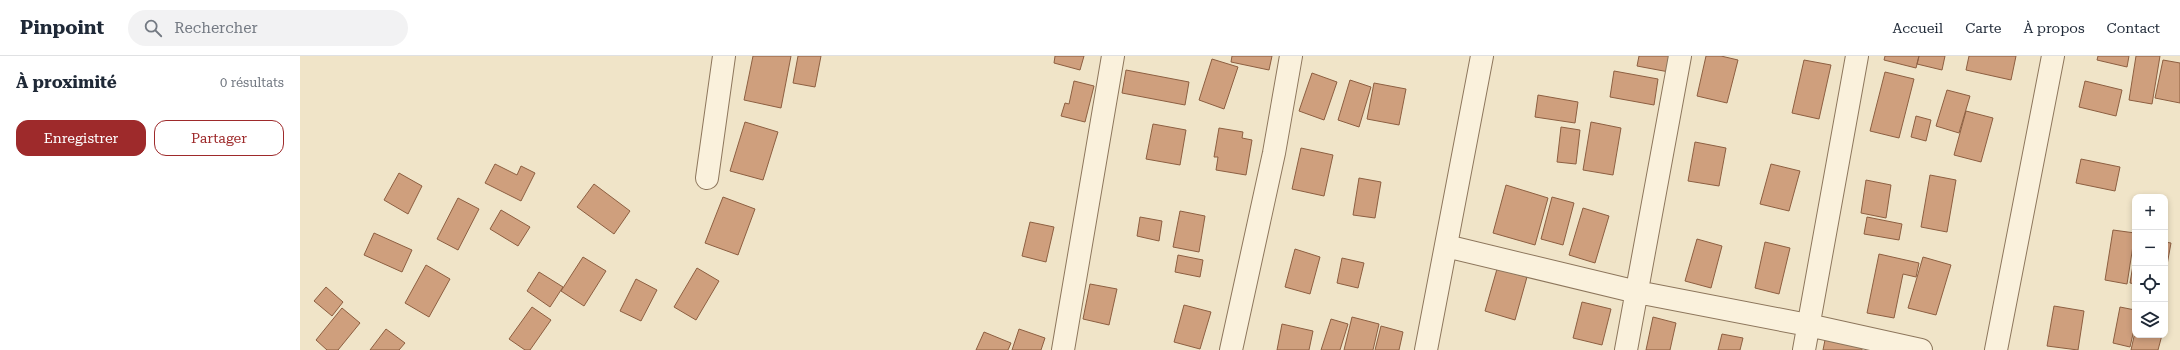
<!DOCTYPE html>
<html lang="fr">
<head>
<meta charset="utf-8">
<style>
  :root { --surface:#fff; --page:#f2f2f3; --text:#1f2937; --muted:#747a83; --line:#e0e1e3; --accent:#9e2a2b }
  body { margin:0; font-family:"Roboto Serif",serif; background:var(--page); color:var(--text) }
  .controls { position:absolute; right:12px; bottom:12px; display:grid; overflow:hidden; border-radius:8px; box-shadow:0 2px 6px #0003 }
  .controls button { width:36px; height:36px; display:grid; place-items:center; padding:0; border:0; border-bottom:1px solid var(--line); background:var(--surface); color:var(--text); font:20px sans-serif }
  .list { margin:0; padding:0; list-style:none }
  h2 { display:flex; justify-content:space-between; align-items:center; height:52px; margin:0; padding:0 16px; font-size:17px }
  h2 small { font-size:13px; font-weight:400; color:var(--muted) }
  .actions { display:flex; gap:8px; padding:12px 16px }
  .actions a { flex:1; padding:9px 0; border:1px solid var(--accent); border-radius:12px; text-align:center; font-size:14px; color:var(--accent) }
  .actions .main { background:var(--accent); color:#fff }
  .icon { flex:none; width:22px; height:22px; fill:none; stroke:currentColor; stroke-width:2; stroke-linecap:round; stroke-linejoin:round }
  .map { position:relative; flex:none; width:1880px; height:294px; overflow:hidden }
  header { display:flex; align-items:center; gap:24px; box-sizing:border-box; height:56px; padding:0 20px; background:var(--surface); border-bottom:1px solid var(--line) }
  header strong { font-size:19px }
  nav { display:flex; gap:22px; margin-inline-start:auto; font-size:14px }
  .search { width:280px; height:36px; background:var(--page); display:flex; align-items:center; gap:10px; box-sizing:border-box; padding:0 14px; border-radius:22px; color:var(--muted); font-size:15px }
  main { display:flex }
  aside { flex:1; background:var(--surface) }
  .map>svg:first-child { display:block }
  .building { fill:#cf9f7d; stroke:#8d5f41 }
  .lines { fill:none; stroke-linecap:round; stroke-linejoin:round }
  .minor-casing { stroke:#8d765c; stroke-width:24 }
  .minor { stroke:#faf1dc; stroke-width:22 }
</style>
</head>
<body>
<header>
<strong>Pinpoint</strong>
<div class="search"><svg class="icon" aria-label="search" viewBox="0 0 24 24"><circle cx="10" cy="10" r="6"/><path d="M15 15l6 6"/></svg>Rechercher</div>
<nav><a>Accueil</a><a>Carte</a><a>À propos</a><a>Contact</a></nav>
</header>
<main>
<aside>
<h2>À proximité<small>0 résultats</small></h2>
<ul class="list">
</ul>
<div class="actions"><a class="main">Enregistrer</a><a>Partager</a></div>
</aside>
<div class="map">
<svg width="1880" height="294" viewBox="0 0 1880 294">
  <rect width="100%" height="100%" fill="#f0e4c8"/>
  <!-- building -->
  <path class="building" d="M453 0H491L481 52 444 44Z
    M498 0H521L515 31 493 27Z
    M755 0H784L780 14 754 7Z
    M932 0H972L969 14 931 6Z
    M1339 0H1372L1369 16 1337 10Z
    M1406 0H1421L1438 4 1427 47 1397 40Z
    M1585 0H1619L1616 12 1584 4Z
    M1619 0H1645L1642 14 1617 8Z
    M1669 0H1716L1711 24 1666 14Z
    M1798 0H1829L1827 11 1797 4Z
    M1836 0H1860L1852 48 1829 44Z
    M912 3 938 11 924 53 899 44Z
    M1504 4 1531 9 1519 63 1492 57Z
    M1863 4 1880 7V47L1855 42Z
    M826 14 889 26 885 49 822 37Z
    M1314 15 1358 23 1354 49 1310 41Z
    M1585 16 1614 23 1599 82 1570 75Z
    M1012 17 1037 26 1024 64 999 55Z
    M1050 24 1071 31 1059 71 1038 64Z
    M774 25 794 30 785 66 761 60 765 47 769 48Z
    M1785 25 1822 34 1816 60 1779 51Z
    M1074 27 1106 33 1099 69 1067 63Z
    M1647 34 1670 40 1659 77 1636 70Z
    M1238 39 1278 46 1275 67 1235 61Z
    M1666 55 1693 62 1681 106 1654 99Z
    M1616 60 1631 64 1626 85 1611 81Z
    M445 66 478 76 463 124 430 115Z
    M1291 66 1321 72 1313 119 1283 114Z
    M853 68 886 74 880 109 846 103Z
    M1261 71 1280 74 1276 108 1257 106Z
    M919 72 943 76 942 82 952 84 946 119 916 114 918 101H914Z
    M1395 86 1426 92 1419 130 1388 125Z
    M1001 92 1033 99 1024 140 992 133Z
    M1781 103 1820 111 1815 135 1776 127Z
    M195 108 217 119 221 110 235 117 221 145 185 127Z
    M1471 108 1500 115 1489 155 1460 148Z
    M99 117 122 130 108 158 84 144Z
    M1630 119 1656 124 1647 176 1621 171Z
    M1059 122 1081 126 1075 162 1053 159Z
    M1566 124 1591 129 1586 162 1561 157Z
    M294 128 330 155 314 178 277 151Z
    M1206 129 1248 142 1235 189 1193 177Z
    M423 141 455 153 438 199 405 187Z
    M1252 141 1274 147 1263 189 1241 183Z
    M158 142 179 153 158 194 137 183Z
    M1283 152 1309 160 1295 207 1269 199Z
    M201 154 230 171 218 190 190 173Z
    M880 155 905 160 899 196 873 191Z
    M840 161 862 165 859 185 837 180Z
    M1567 161 1602 168 1599 184 1564 178Z
    M730 166 754 171 746 206 722 200Z
    M1813 174 1835 177 1827 228 1805 224Z
    M74 177 112 194 102 216 64 199Z
    M1397 183 1422 190 1411 232 1385 225Z
    M1465 186 1490 192 1479 238 1455 232Z
    M1865 186 1871 187 1865 220Z
    M995 193 1020 201 1010 238 985 231Z
    M1835 197V228L1830 227Z
    M1579 198 1619 207 1616 221 1603 218 1594 262 1567 257Z
    M878 199 903 204 900 221 875 216Z
    M283 201 306 215 284 250 261 235Z
    M1623 201 1651 209 1636 259 1608 252Z
    M1042 202 1064 207 1058 232 1037 227Z
    M126 209 150 223 129 261 105 247Z
    M397 212 419 225 396 264 374 251Z
    M1197 213 1227 221 1215 264 1185 255Z
    M239 216 263 231 250 251 227 235Z
    M336 223 357 234 341 265 320 255Z
    M790 228 817 233 809 269 783 263Z
    M26 231 43 246 32 260 14 245Z
    M1282 246 1311 253 1302 289 1273 282Z
    M884 249 911 256 900 293 874 286Z
    M1754 250 1784 255 1778 294 1747 290Z
    M232 251 251 264 230 294H225L209 283Z
    M1820 251 1835 254V269L1830 291 1813 287Z
    M42 252 60 267 38 294H27L16 284Z
    M1052 261 1079 268 1073 294H1044Z
    M1353 261 1376 267 1370 294H1346Z
    M1031 263 1048 268 1040 294H1021Z
    M982 268 1013 275 1009 294H977Z
    M1081 270 1103 276 1099 294H1075Z
    M86 273 105 287 99 294H70Z
    M719 273 745 282 741 294H712Z
    M684 276 711 287 708 294H676Z
    M1835 276V279H1862L1858 294H1831Z
    M1422 278 1443 282 1440 294H1418Z
    M1525 284 1562 292V294H1523Z"/>
  <g class="lines">
    <!-- minor casing -->
    <g class="minor-casing">
      <path id="minor" d="M407 122 424 0
        M1146 190 1337 236 1508 269 1621 294
        M763 294 813 0
        M931 294 974 97 991 0
        M1126 294 1182 0
        M1326 294 1380 0
        M1504 294 1557 0
        M1696 294 1753 0"/>
    </g>
    <!-- minor -->
    <use href="#minor" class="minor"/>
  </g>
</svg>
<div class="controls">
<button>+</button>
<button>−</button>
<button><svg class="icon" aria-label="locate" viewBox="0 0 24 24"><circle cx="12" cy="12" r="6"/><path d="M12 2v4M12 18v4M2 12h4M18 12h4"/></svg></button>
<button><svg class="icon" aria-label="layers" viewBox="0 0 24 24"><path d="M12 4l9 5-9 5-9-5zM3 14l9 5 9-5"/></svg></button>
</div>
</div>
</main>
</body>
</html>
